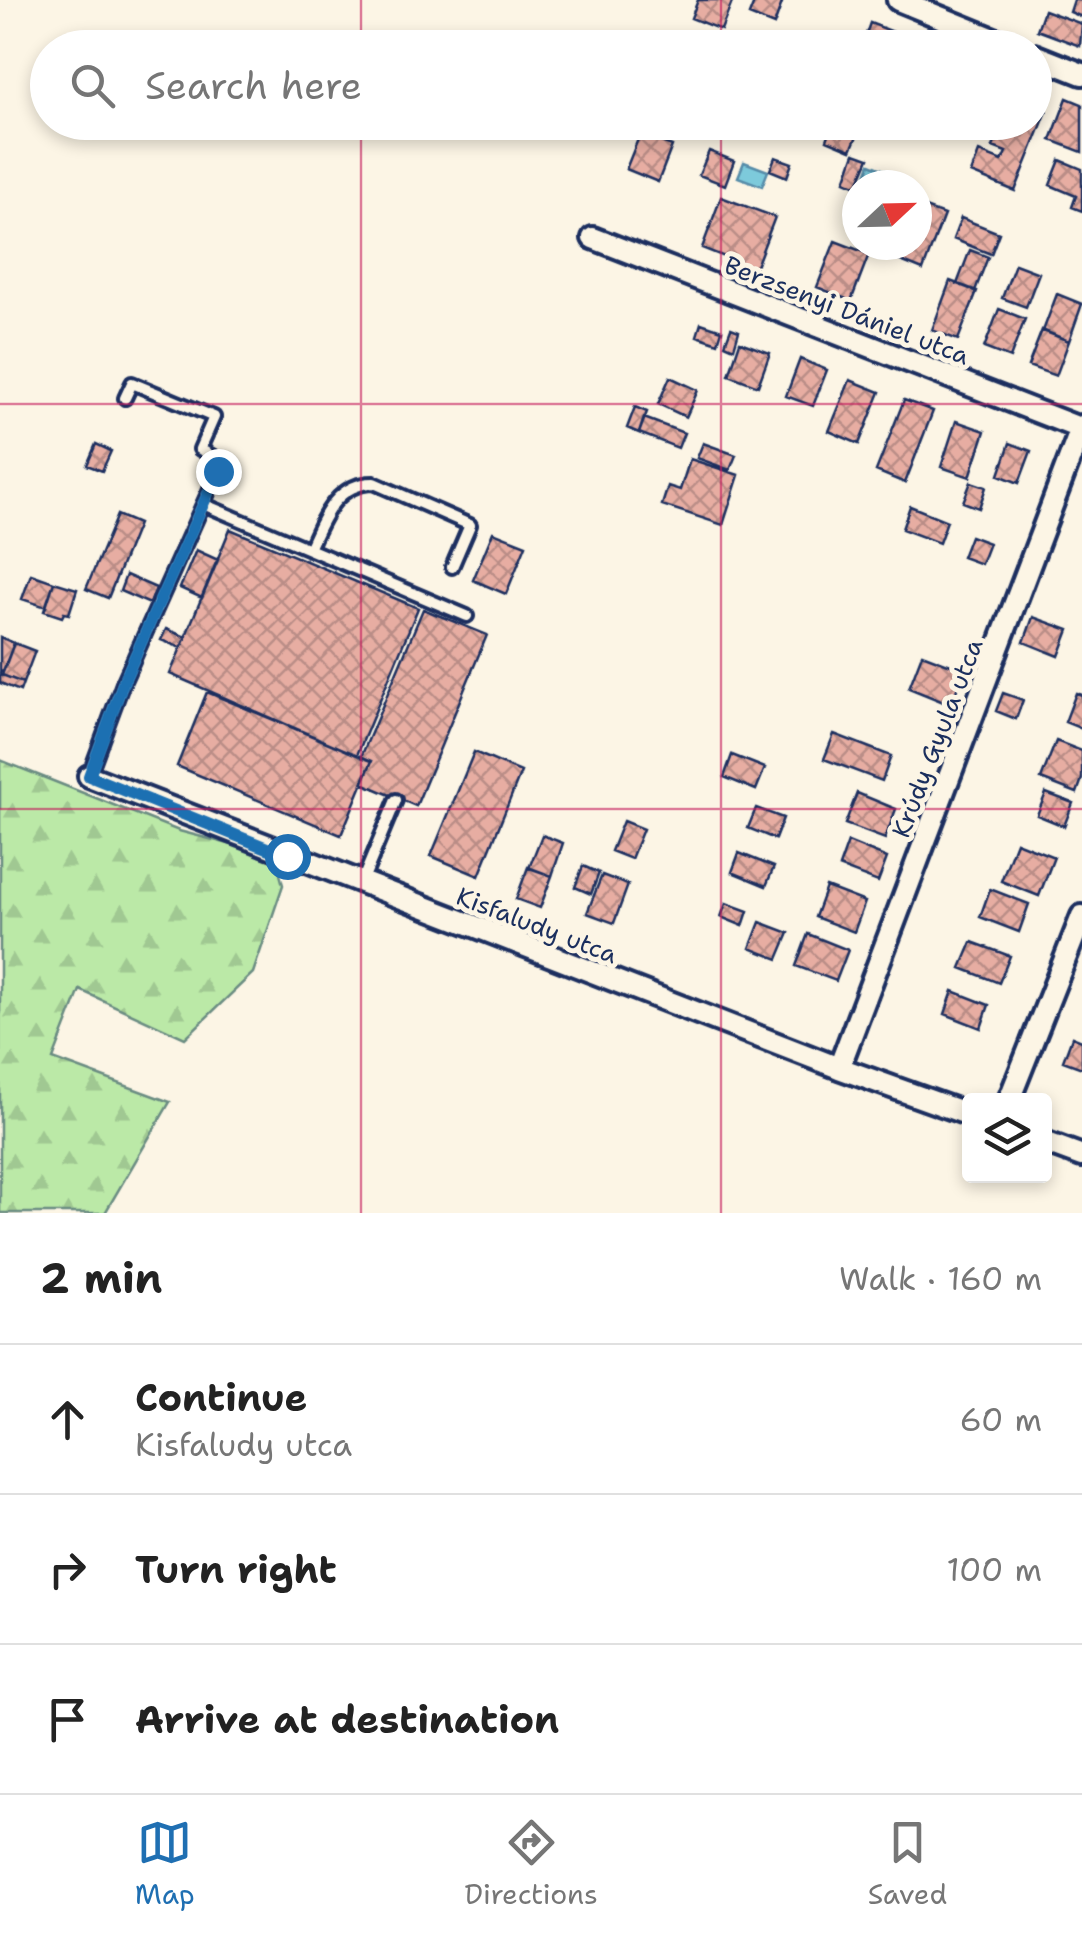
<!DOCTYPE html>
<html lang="en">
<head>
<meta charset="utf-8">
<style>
  :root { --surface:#fff; --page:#f2f2f2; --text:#222; --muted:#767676; --line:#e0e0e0; --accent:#1f6fb2 }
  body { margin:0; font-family:"Shantell Sans",sans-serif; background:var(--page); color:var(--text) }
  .controls { position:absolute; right:30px; bottom:30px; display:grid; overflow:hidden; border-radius:10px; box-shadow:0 5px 15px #0003 }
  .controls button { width:90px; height:90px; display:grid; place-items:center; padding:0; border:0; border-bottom:2px solid var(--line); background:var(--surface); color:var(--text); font:50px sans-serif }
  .compass { position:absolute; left:842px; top:170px; width:90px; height:90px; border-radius:50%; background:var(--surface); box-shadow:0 5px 15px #0003; rotate:68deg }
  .stop { position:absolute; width:30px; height:30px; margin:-22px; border:8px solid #1f6fb2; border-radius:50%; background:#fff }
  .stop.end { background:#1f6fb2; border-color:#fff; box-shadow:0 2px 10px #0008 }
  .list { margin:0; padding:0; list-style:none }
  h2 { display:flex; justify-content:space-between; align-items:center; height:130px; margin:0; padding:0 40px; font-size:42px }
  h2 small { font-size:32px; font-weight:400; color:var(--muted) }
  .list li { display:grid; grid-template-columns:65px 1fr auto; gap:30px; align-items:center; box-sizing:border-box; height:150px; padding:0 40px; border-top:2px solid var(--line) }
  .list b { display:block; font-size:38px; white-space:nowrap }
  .list p { margin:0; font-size:32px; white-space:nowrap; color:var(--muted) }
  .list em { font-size:32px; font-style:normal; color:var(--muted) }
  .icon { flex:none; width:55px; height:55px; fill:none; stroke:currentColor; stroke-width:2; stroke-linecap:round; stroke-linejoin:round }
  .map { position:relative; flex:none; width:1082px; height:1213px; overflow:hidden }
  .search { position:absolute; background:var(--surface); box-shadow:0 5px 15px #0003; left:30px; right:30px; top:30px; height:110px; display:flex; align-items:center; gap:25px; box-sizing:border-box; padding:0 35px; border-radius:55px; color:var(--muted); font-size:38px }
  .sheet { height:580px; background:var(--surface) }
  nav { display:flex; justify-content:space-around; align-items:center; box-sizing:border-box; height:140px; border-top:2px solid var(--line); background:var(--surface); font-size:28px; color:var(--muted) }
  nav a { display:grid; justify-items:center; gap:5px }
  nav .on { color:var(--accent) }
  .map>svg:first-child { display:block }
  .forest { fill:url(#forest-firs); stroke:#6b8c82; stroke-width:2.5 }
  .water { fill:#7dcadb; stroke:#568ca9; stroke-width:2.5 }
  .building { fill:url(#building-cross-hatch); stroke:#1b2f5e; stroke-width:2.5 }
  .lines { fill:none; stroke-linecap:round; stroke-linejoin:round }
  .service-casing { stroke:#1b2f5e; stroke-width:18 }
  .minor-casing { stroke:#1b2f5e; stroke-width:28 }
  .service { stroke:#fcf5e5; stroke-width:10 }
  .minor { stroke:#fcf5e5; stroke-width:20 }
  .route { stroke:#1f6fb2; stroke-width:12 }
  .grid { fill:none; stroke:#c2185b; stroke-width:2.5; stroke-opacity:0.55 }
  .labels { text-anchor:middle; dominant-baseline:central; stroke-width:10; stroke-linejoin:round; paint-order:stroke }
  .street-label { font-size:25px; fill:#1b2f5e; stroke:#fcf5e5 }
</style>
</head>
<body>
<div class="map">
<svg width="1082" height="1213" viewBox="0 0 1082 1213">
  <defs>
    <pattern id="forest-firs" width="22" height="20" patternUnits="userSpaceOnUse" patternTransform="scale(2.5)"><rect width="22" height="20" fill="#bbe9a7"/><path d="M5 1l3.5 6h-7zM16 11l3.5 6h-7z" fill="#a0c892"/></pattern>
    <pattern id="building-cross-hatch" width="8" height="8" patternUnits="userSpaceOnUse" patternTransform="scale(2.5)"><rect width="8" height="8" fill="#e7ada2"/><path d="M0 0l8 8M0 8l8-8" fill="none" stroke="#ba8d87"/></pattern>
  </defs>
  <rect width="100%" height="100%" fill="#fcf5e5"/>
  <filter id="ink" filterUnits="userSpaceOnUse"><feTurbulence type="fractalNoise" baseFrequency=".01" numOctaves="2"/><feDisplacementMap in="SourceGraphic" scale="20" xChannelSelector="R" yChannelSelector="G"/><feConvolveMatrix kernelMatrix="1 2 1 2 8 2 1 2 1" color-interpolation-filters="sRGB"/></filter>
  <g filter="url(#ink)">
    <!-- forest -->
    <path class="forest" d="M0 760 179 831 275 856 283 885 253 973 185 1038 80 990 53 1059 170 1102 105 1213H0Z"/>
    <!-- water -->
    <path class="water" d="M744 162 768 171 762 186 738 177Z
      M870 164 897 175 894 185 865 178Z"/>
    <!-- building -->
    <path class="building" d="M698 0H733L721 30 691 18Z
      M755 0H783L774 25 749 15Z
      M1074 0H1082V17L1070 12Z
      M1044 10 1082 24 1080 46 1037 30Z
      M870 23 896 33 891 48H861Z
      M1067 98 1082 104V152L1051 140Z
      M1034 106 1047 111 1015 191 971 173 979 152 1002 161 1006 152 993 147 1003 122H1034Z
      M832 126 857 136 851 150 827 140Z
      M640 134 672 146 658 182 626 169Z
      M709 151 734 161 725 185 699 175Z
      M855 153 869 158 857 186 845 181Z
      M775 157 792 163 787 177 770 170Z
      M1060 160 1082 169V211L1072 207 1076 196 1050 185Z
      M721 197 775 217 755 269 702 248Z
      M917 205 944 215 923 270 886 255 890 245H917Z
      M961 218 999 233 991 254 953 239Z
      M835 241 869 254 851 301 817 287Z
      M970 250 988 257 975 291 957 284Z
      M1015 264 1039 273 1026 307 1002 298Z
      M950 281 977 291 958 340 932 330Z
      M1057 294 1082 304 1069 341 1043 331Z
      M999 309 1025 319 1010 358 984 348Z
      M701 323 722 330 718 343 697 336Z
      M731 328 739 331 734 348 725 344Z
      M1042 330 1069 341 1056 376 1028 366Z
      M740 342 770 353 758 386 729 375Z
      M800 359 827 370 813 406 786 396Z
      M670 377 698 390 686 417 658 404Z
      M850 380 880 392 859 444 829 431Z
      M904 400 933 411 905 483 876 471Z
      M635 407 647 412 639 433 627 428Z
      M644 418 684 433 678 448 639 433Z
      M956 421 985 431 970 477 941 467Z
      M703 443 736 455 730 470 697 458Z
      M1010 443 1031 451 1019 483 999 475Z
      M96 444 111 451 102 471 87 465Z
      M690 459 739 475 723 525 662 505 668 486 680 490Z
      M971 482 986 487 979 508 963 502Z
      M910 506 947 521 939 543 902 529Z
      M117 515 138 524 108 598 86 589Z
      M230 529 418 608 357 755 170 674Z
      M493 532 526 545 506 594 473 580Z
      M970 536 989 543 981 564 962 557Z
      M196 550 218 560 202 598 180 588Z
      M31 574 54 582 46 607 22 599Z
      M126 575 156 588 150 604 120 591Z
      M54 582 77 589 69 614 64 613 62 617 44 611Z
      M423 609 487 635 416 806 362 783 372 761 361 757Z
      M1033 617 1069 630 1059 656 1024 642Z
      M166 629 186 637 181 648 161 640Z
      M0 637 14 643 3 671 0 670Z
      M14 643 35 651 23 683 2 675Z
      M922 654 964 670 951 705 909 688Z
      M0 670 3 671 2 675 23 683 20 691 0 683Z
      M207 692 372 761 341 835 177 766Z
      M1003 693 1023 700 1016 719 996 711Z
      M1076 693 1082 695V729L1065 722Z
      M834 734 891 756 882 781 824 759Z
      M1056 741 1082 751V779L1077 793 1041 779Z
      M474 752 521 772 479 876 431 856Z
      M732 755 765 768 756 790 724 777Z
      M857 793 896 809 885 839 845 824Z
      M1046 793 1073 803 1064 826 1037 815Z
      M756 808 783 818 775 839 748 828Z
      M623 821 643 829 631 859 611 851Z
      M542 835 563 843 552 876 529 868Z
      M848 842 887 858 878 882 839 867Z
      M1016 842 1054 857 1039 896 1001 881Z
      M739 853 774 867 766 886 732 872Z
      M583 866 599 873 591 894 575 887Z
      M528 867 552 876 540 908 516 899Z
      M602 875 628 885 614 923 587 913Z
      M826 887 865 902 854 932 815 917Z
      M990 889 1029 904 1019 932 980 917Z
      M726 903 748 911 743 926 721 917Z
      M760 922 789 933 778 959 750 948Z
      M808 934 848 950 836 981 796 966Z
      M972 942 1010 956 999 983 961 968Z
      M953 991 989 1005 981 1028 945 1014Z
      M1072 1037 1082 1041V1068L1063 1061Z"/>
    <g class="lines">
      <!-- service casing -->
      <g class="service-casing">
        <path id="service" d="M203 504 467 616
          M309 549C323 518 336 483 374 483L470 525 452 567
          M89 775 123 683 218 471 215 458 200 449 214 417 132 383 125 398
          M362 882 396 800"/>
      </g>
      <!-- minor casing -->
      <g class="minor-casing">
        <path id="minor" d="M898 0 1016 48
          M1034 55 1082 74
          M593 238 1082 429
          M89 776 839 1068 970 1115
          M839 1068 1082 426
          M1009 1100 1082 916
          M1044 1142 1082 1156"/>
      </g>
      <!-- service -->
      <use href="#service" class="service"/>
      <!-- minor -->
      <use href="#minor" class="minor"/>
    </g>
  </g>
  <g class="lines" filter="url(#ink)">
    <!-- route -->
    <path class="route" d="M218 471 123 683 89 776 287 856"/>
  </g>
  <!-- grid -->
  <path class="grid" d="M361 0V48M721 0V48M361 122V1213M721 122V1213M0 404H1082M0 809H1082"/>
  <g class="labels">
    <!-- street labels -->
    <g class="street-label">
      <text transform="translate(847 310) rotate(21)">Berzsenyi Dániel utca</text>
      <text transform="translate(937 738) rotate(-69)">Krúdy Gyula utca</text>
      <text transform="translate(537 925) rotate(21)">Kisfaludy utca</text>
    </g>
  </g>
</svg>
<div class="controls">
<button><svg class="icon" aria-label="layers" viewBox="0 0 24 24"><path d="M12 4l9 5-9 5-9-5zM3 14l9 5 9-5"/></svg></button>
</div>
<svg class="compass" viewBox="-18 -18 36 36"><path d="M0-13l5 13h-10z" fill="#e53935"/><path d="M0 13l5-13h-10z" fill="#767676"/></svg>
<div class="stop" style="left:287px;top:856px"></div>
<div class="stop end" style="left:218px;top:471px"></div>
<div class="search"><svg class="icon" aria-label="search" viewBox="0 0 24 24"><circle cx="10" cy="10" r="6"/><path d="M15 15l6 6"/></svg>Search here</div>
</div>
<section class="sheet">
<h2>2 min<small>Walk · 160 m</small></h2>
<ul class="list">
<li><svg class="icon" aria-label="ahead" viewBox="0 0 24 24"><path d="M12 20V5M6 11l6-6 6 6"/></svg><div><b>Continue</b><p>Kisfaludy utca</p></div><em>60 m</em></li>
<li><svg class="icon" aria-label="right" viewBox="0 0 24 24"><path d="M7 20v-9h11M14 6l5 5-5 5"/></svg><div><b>Turn right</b></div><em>100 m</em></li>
<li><svg class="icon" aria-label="arrive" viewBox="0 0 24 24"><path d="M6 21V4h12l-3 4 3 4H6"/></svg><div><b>Arrive at destination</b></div></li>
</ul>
</section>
<nav>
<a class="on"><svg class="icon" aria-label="map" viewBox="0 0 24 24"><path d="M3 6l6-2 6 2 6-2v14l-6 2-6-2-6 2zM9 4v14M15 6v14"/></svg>Map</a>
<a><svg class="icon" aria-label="directions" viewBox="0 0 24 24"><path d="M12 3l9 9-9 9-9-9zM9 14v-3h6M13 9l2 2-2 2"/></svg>Directions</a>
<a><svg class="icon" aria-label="saved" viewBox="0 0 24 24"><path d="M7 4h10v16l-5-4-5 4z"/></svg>Saved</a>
</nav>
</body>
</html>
